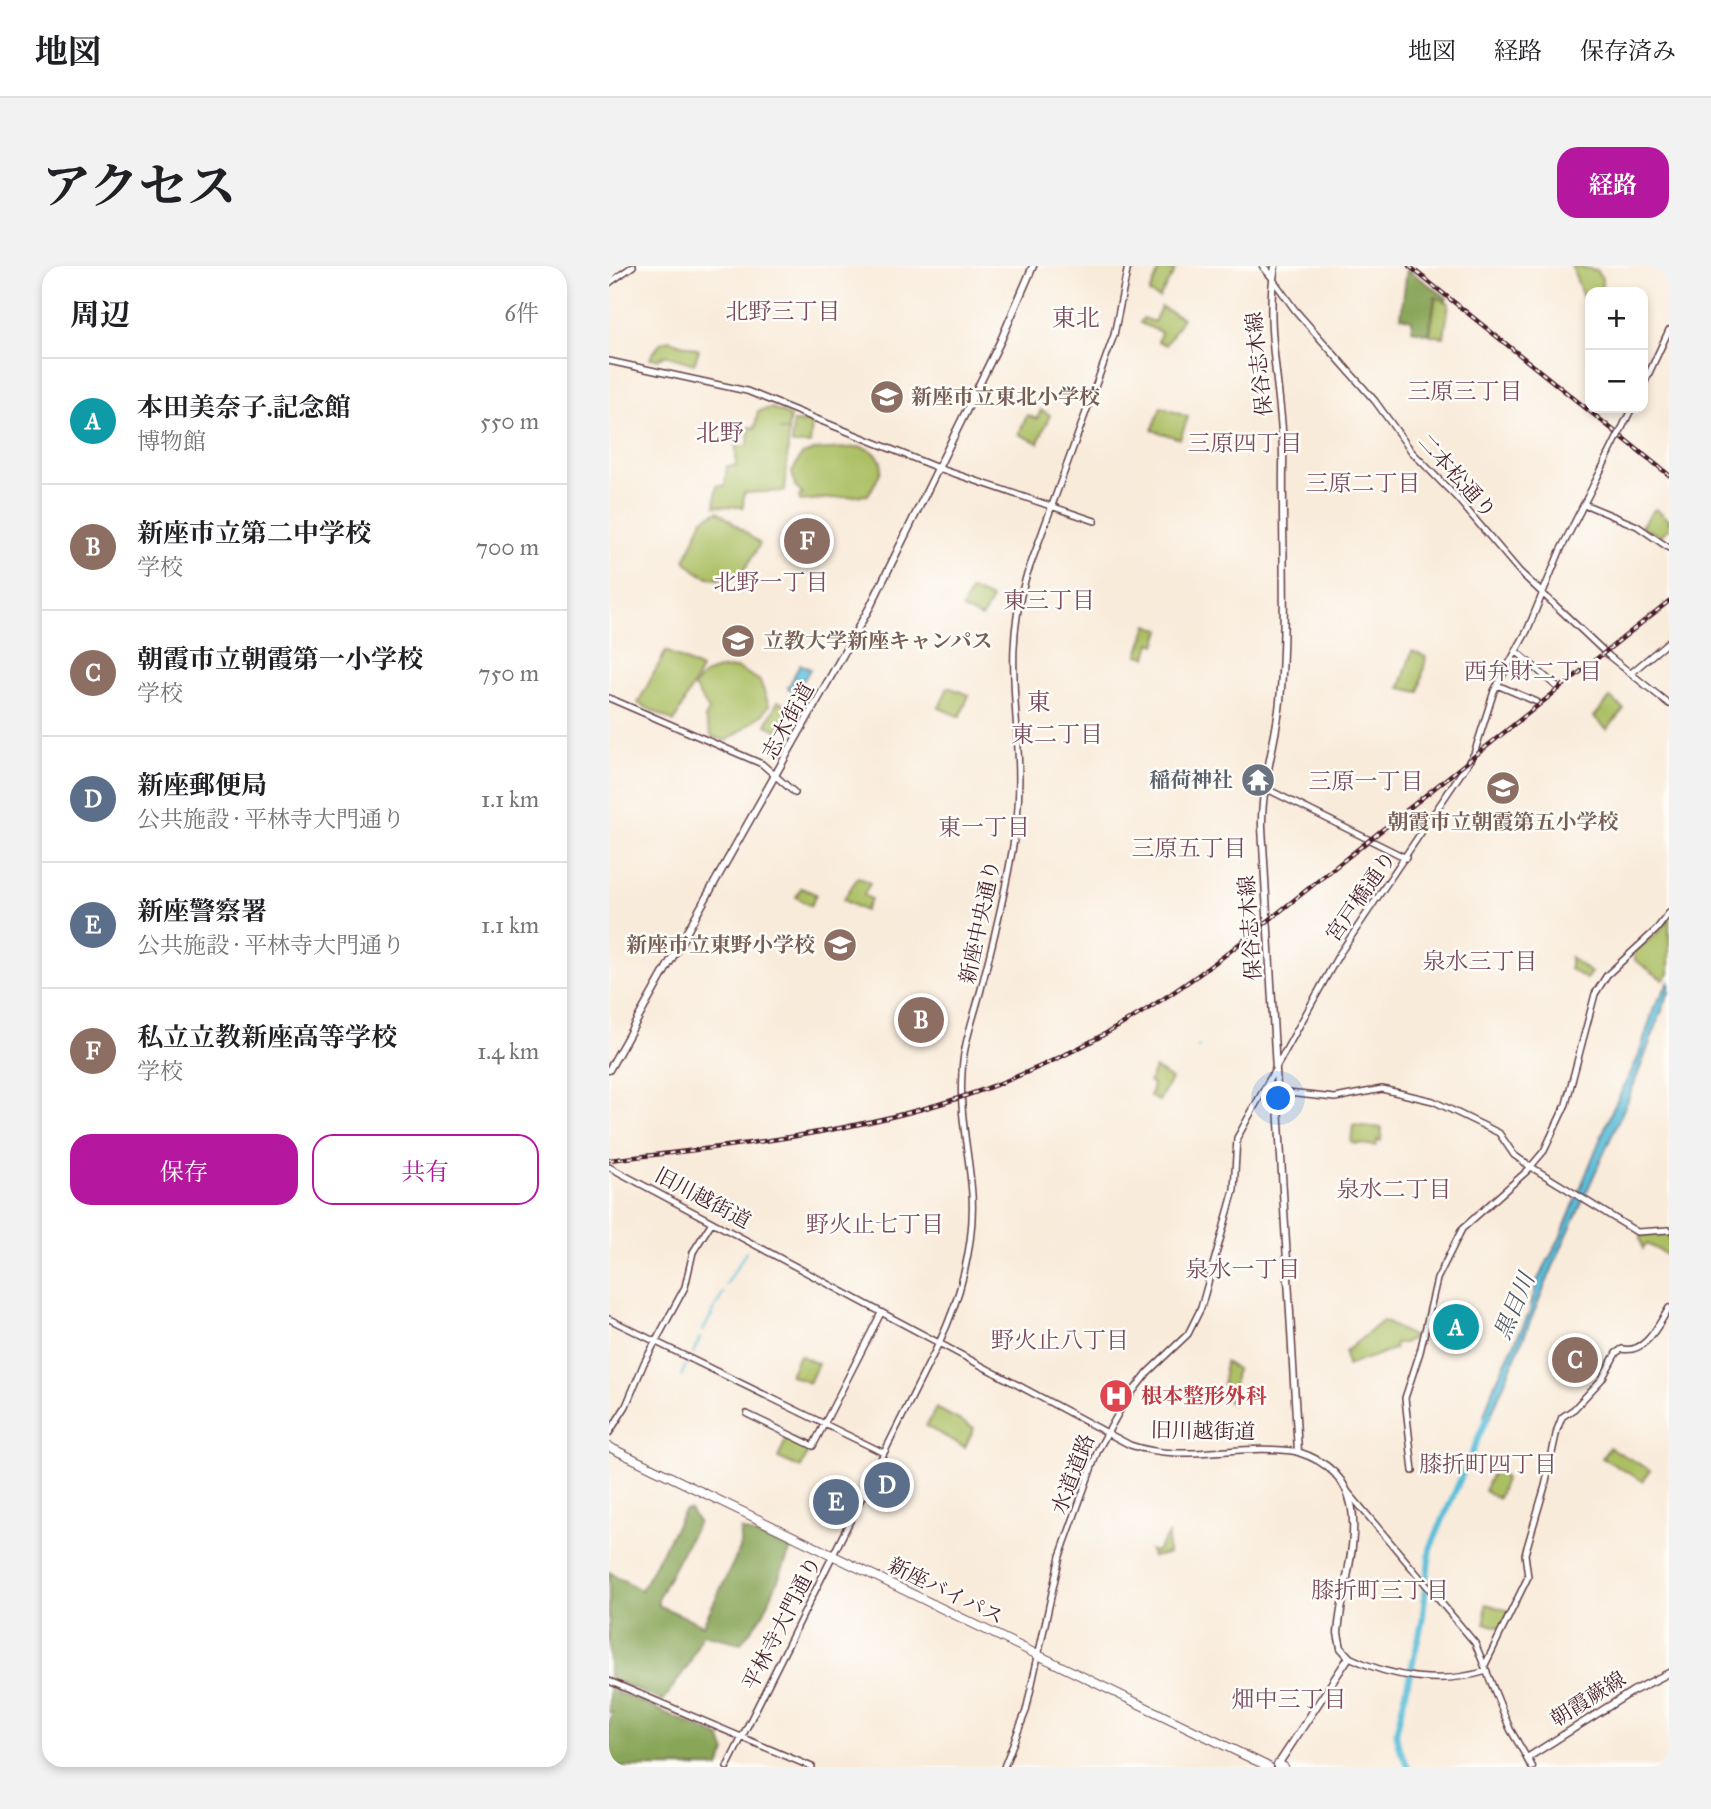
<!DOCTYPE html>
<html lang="ja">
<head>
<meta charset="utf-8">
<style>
  :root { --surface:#fff; --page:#f2f2f2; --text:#202124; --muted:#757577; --line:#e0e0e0; --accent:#b5179e }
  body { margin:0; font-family:"IM FELL Great Primer","Noto Serif JP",serif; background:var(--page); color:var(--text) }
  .controls { position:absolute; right:21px; top:21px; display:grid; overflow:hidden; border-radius:14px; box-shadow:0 4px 10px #0003 }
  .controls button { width:63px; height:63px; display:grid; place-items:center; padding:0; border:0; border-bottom:2px solid var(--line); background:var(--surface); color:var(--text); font:35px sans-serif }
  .you { position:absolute; left:670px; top:833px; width:24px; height:24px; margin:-18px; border:5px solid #fff; border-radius:50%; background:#1a73e8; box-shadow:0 0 0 10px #1a73e833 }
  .badge { display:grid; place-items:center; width:46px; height:46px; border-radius:50%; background:var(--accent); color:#fff; font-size:23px; font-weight:700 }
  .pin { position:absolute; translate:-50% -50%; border:4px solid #fff; box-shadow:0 2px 7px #0006 }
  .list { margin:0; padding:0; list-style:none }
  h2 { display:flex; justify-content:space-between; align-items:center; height:91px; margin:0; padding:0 28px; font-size:30px }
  h2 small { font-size:23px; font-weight:400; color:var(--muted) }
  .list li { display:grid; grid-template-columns:46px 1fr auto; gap:21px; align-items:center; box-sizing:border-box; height:126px; padding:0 28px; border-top:2px solid var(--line) }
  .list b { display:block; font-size:26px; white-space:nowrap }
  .list p { margin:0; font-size:23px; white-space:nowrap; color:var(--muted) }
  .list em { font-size:23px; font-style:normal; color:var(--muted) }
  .actions { display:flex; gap:14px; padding:21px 28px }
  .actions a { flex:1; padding:16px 0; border:2px solid var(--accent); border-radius:21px; text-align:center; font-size:24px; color:var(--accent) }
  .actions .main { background:var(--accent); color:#fff }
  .map { position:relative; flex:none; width:1060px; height:1501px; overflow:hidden; border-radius:21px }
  header { display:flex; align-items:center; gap:42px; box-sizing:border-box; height:98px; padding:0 35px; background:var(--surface); border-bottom:2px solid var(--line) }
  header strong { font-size:33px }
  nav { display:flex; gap:38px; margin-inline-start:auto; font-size:24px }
  .intro { display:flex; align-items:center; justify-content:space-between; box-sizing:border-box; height:168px; padding:0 42px }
  h1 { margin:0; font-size:49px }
  .button { padding:18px 32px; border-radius:21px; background:var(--accent); color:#fff; font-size:24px; font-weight:700 }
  main { display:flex; gap:42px; padding:0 42px }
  aside { flex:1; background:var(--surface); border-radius:21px; box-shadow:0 4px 10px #0003 }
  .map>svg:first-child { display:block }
  .green { fill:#acbf63; stroke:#7b6f47; stroke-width:2 }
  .forest { fill:#89a659; stroke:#6a6242; stroke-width:2 }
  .water { fill:#5abed9; stroke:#526e82; stroke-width:2 }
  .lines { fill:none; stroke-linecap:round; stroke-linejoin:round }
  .stream { stroke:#5abed9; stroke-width:2 }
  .river { stroke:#5abed9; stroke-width:6 }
  .secondary-casing { stroke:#643e45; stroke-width:8 }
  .primary-casing { stroke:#643e45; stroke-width:9 }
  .highway-casing { stroke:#643e45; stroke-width:10 }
  .secondary { stroke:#fff; stroke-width:5 }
  .primary { stroke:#fff; stroke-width:6 }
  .highway { stroke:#fff; stroke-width:8 }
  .rail-casing { stroke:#4a1f2b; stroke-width:4.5 }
  .rail { stroke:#fdfcf7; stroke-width:2; stroke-dasharray:5; stroke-linecap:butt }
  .secondary-bridge-casing { stroke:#643e45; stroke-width:8; stroke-linecap:butt }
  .secondary-bridge { stroke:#fff; stroke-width:5 }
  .labels { text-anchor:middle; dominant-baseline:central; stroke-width:5; stroke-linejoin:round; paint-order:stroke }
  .street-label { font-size:21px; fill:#4a1f2b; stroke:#fdfcf7 }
  .education-label { font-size:21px; font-weight:bold; fill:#785e54; stroke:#fdfcf7; text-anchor:start }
  .worship-label { font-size:21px; font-weight:bold; fill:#5b616d; stroke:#fdfcf7; text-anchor:end }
  .health-label { font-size:21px; font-weight:bold; fill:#be3a42; stroke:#fdfcf7; text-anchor:start }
  .neighbourhood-label { font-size:23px; fill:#7a4c60; stroke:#fdfcf7 }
  .water-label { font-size:23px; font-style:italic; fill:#505768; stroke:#fdfcf7 }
  .quarter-label { font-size:24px; fill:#7a4c60; stroke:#fdfcf7 }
</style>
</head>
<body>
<header>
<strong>地図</strong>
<nav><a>地図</a><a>経路</a><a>保存済み</a></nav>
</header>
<div class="intro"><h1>アクセス</h1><a class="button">経路</a></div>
<main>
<aside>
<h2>周辺<small>6件</small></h2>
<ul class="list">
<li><span class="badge" style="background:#0f9aa8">A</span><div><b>本田美奈子.記念館</b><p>博物館</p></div><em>550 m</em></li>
<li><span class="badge" style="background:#8d6e63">B</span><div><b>新座市立第二中学校</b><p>学校</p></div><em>700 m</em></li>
<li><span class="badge" style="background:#8d6e63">C</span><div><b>朝霞市立朝霞第一小学校</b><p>学校</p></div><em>750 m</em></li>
<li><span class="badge" style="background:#5c6f8a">D</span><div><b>新座郵便局</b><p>公共施設 · 平林寺大門通り</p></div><em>1.1 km</em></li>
<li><span class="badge" style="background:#5c6f8a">E</span><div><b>新座警察署</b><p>公共施設 · 平林寺大門通り</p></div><em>1.1 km</em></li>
<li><span class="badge" style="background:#8d6e63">F</span><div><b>私立立教新座高等学校</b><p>学校</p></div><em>1.4 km</em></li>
</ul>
<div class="actions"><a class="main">保存</a><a>共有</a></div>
</aside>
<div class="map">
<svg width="1060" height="1501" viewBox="0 0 1060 1501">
  <rect width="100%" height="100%" fill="#fdfcf7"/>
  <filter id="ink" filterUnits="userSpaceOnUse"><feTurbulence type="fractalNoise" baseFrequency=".0143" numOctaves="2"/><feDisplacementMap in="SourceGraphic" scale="14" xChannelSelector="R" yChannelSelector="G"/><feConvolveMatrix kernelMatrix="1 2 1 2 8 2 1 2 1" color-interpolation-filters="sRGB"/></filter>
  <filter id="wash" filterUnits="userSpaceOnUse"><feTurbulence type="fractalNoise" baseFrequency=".00686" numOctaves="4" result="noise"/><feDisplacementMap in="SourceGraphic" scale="28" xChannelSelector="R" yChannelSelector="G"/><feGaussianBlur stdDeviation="1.57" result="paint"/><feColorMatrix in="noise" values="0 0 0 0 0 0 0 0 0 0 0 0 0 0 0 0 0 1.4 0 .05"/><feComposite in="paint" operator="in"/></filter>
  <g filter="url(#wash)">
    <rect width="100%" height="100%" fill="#f9ebda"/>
    <!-- green -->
    <path class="green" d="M552 0 566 5 550 32 540 27Z
      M963 0 987 4 993 12V26H981V53Z
      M827 31 840 37 835 71 821 69Z
      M552 41 574 52 557 79 549 75 552 66 531 57 534 52 545 56Z
      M60 74 90 84 85 98 56 89 48 93 41 92 51 77Z
      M552 141 579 151 571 173 543 164Z
      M163 142 181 150 179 164H170L180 165 176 225 135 227 134 241 106 240 108 219 116 220 118 200H127V180H139L140 161 146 162 149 145Z
      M432 144 441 149 429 177 410 168 418 149 428 153Z
      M184 156 203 157 201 178H183Z
      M253 181C286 192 269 212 259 229L191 235 190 230 194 229 186 220 183 206 193 188 206 184Z
      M1046 243 1060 253V263L1051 270 1032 260Z
      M109 245 151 278 132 310C109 317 92 313 76 294L94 253Z
      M362 324 383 333 373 352 353 343Z
      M539 359 552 364 547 379 542 377 538 391 529 389Z
      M57 385 92 403 65 456 29 437Z
      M803 385 817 391 810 426 791 422Z
      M129 402 151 415 160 439 155 447 118 475 103 471 96 452 100 444 85 421C95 403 110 402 129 402Z
      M339 421 360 429 351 451 330 442Z
      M1001 432 1015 443 998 463 985 451Z
      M169 435 183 442 170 465 157 459Z
      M249 611 261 617 255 629 262 633 256 645 234 634Z
      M192 622 207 628 202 640 187 631Z
      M1060 651V708L1054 714 1026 694 1025 686 1050 666Z
      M961 691 982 707 977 713 961 703Z
      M546 802 562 813 550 835 541 831 544 818 540 816Z
      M744 859 773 862 772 875 768 874 767 880 742 877Z
      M1060 966V990L1038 978 1034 983 1031 972 1033 968Z
      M774 1055 805 1071 795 1077H786L785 1083 738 1100 736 1086Z
      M190 1089 209 1098 200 1117 181 1109Z
      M616 1096 627 1103 623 1138 613 1131Z
      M327 1142 365 1162 356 1181 317 1160Z
      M178 1171 201 1181 192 1202 169 1192Z
      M1000 1181 1041 1204 1034 1215 993 1192Z
      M886 1200 896 1213 889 1232 875 1225Z
      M559 1269V1288L543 1291 541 1284 547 1286Z
      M877 1338 901 1345 892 1362 876 1357Z"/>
    <!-- forest -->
    <path class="forest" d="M798 3 838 32 837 35 826 31 820 68 803 64V54L792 51Z
      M81 1244 89 1256 49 1332V1339L94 1359 131 1283 132 1264 182 1283 155 1347 132 1377 93 1368 80 1398 54 1435 0 1412V1306L32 1324 75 1245Z
      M0 1422 9 1425 8 1429 14 1428 111 1471 117 1486 110 1501H0V1457L4 1447 0 1446Z"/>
    <!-- water -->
    <path class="water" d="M191 398 201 403 188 426 179 422Z
      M1060 716V726L1020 831 945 998 880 1154 875 1150 884 1122 920 1048 928 1015 951 972 1002 847 1029 792 1045 742Z"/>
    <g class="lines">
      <!-- stream -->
      <path class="stream" d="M589 782 590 780
        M117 1019 137 986
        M94 1065 114 1027
        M84 1087 91 1072
        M72 1110 78 1097"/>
      <!-- river -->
      <path class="river" d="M799 1501 789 1479 787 1467 813 1357 821 1283 880 1147"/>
    </g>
  </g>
  <g filter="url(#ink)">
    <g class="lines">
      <!-- secondary casing -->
      <g class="secondary-casing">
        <path id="secondary" d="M665 15 686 44 766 135 803 186 847 231 911 306 1000 390 1060 438
          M0 17 24 0
          M0 95 138 125 329 202 486 255
          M1034 120 1060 64
          M975 238 1028 260 1060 282
          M907 385 948 421
          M1022 407 1060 375
          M888 419 928 436
          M0 432 153 498 186 527
          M656 522 797 592
          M669 826 726 832 773 823 824 835 890 867 905 889 919 899 1028 966 1060 964
          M0 901 521 1179C575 1198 634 1176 689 1186
          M0 1053 275 1187
          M138 1148 204 1180 272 1047
          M0 1167 17 1140 35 1097 76 1021 84 986 103 956
          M804 1205 796 1132 811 1086 828 1013 853 963 918 905 935 885 957 838 986 728 998 709 1047 664 1060 647
          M739 1226 866 1377 901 1463 918 1492
          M740 1391C783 1412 832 1419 878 1405
          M876 1399 919 1311 916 1288 936 1220 948 1164 953 1151 965 1143 993 1113 1007 1087 1013 1083C1037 1088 1049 1059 1060 1042
          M0 1415 203 1501
          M118 1501 330 1077C351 1034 366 977 363 928 360 886 350 850 353 807 354 777 366 749 373 719 387 665 401 608 408 553 417 468 390 396 417 311L505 69 519 0
          M395 1501 417 1445 451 1290 489 1184 515 1137 539 1106 579 1068 592 1042 625 924 628 872 729 690 865 488 885 425 918 365 951 285 984 220"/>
      </g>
      <!-- primary casing -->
      <g class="primary-casing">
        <path id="primary" d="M654 0 664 12
          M666 0C654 68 676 133 674 201 673 278 678 358 671 435 667 477 652 518 653 561L689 1186C778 1214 734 1301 729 1367L732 1382 740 1391 668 1500
          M0 804 262 339 392 74 424 0
          M923 1501 918 1492 1024 1425 1060 1407"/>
      </g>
      <!-- highway casing -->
      <g class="highway-casing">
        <path id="highway" d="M0 1181 660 1501
          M669 1498 675 1501"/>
      </g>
      <!-- secondary -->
      <use href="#secondary" class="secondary"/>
      <!-- primary -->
      <use href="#primary" class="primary"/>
      <!-- highway -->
      <use href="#highway" class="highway"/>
      <!-- rail casing -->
      <g class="rail-casing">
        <path id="rail" d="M800 0 1060 209
          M0 894C111 882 227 869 334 837 436 806 531 754 615 690L1060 335"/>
      </g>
      <!-- rail -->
      <use href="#rail" class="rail"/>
      <!-- secondary-bridge casing -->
      <g class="secondary-bridge-casing">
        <path id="secondary-bridge" d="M984 220 1023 142"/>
      </g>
      <!-- secondary-bridge -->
      <use href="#secondary-bridge" class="secondary-bridge"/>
    </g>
  </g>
  <!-- icons -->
  <defs>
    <g id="school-disc" transform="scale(1.75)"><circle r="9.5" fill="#8d6e63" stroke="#fdfcf7"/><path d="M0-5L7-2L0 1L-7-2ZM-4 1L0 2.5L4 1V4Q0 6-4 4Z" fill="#fff"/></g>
    <g id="university-disc" transform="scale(1.75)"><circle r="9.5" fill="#8d6e63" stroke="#fdfcf7"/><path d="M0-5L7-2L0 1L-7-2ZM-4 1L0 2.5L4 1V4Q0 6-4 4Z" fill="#fff"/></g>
    <g id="temple-disc" transform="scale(1.75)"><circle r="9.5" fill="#6b7280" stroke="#fdfcf7"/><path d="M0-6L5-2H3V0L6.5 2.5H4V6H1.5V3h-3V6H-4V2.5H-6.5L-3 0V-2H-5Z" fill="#fff"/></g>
    <g id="hospital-disc" transform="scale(1.75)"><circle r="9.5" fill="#e0444e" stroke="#fdfcf7"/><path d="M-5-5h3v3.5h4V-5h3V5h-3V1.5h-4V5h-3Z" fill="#fff"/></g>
  </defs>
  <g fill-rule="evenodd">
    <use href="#school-disc" x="278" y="131"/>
    <use href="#university-disc" x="129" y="375"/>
    <use href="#temple-disc" x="649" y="514"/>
    <use href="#school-disc" x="894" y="522"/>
    <use href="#school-disc" x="231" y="679"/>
    <use href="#hospital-disc" x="507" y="1130"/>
  </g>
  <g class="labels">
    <!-- street labels -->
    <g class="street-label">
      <text transform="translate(650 98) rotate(-96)">保谷志木線</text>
      <text transform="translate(848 210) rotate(48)">二本松通り</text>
      <text transform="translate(179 455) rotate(-61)">志木街道</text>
      <text transform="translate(752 630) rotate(-55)">宮戸橋通り</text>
      <text transform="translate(371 656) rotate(-78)">新座中央通り</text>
      <text transform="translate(641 662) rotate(-94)">保谷志木線</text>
      <text transform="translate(94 932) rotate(28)">旧川越街道</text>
      <text transform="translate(594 1165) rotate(1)">旧川越街道</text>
      <text transform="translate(464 1208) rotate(-69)">水道道路</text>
      <text transform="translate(337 1325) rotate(26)">新座バイパス</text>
      <text transform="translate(173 1357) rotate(-63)">平林寺大門通り</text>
      <text transform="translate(979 1433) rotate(-32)">朝霞蕨線</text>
    </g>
    <!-- education labels -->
    <g class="education-label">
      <text x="302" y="131">新座市立東北小学校</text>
      <text x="154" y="375">立教大学新座キャンパス</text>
      <text x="894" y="556" text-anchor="middle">朝霞市立朝霞第五小学校</text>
      <text x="206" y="679" text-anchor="end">新座市立東野小学校</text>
    </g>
    <!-- worship labels -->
    <g class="worship-label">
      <text x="624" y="514">稲荷神社</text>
    </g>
    <!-- health labels -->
    <g class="health-label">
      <text x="532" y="1130">根本整形外科</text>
    </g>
    <!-- neighbourhood labels -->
    <g class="neighbourhood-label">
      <text x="174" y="45">北野三丁目</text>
      <text x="856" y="125">三原三丁目</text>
      <text x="636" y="177">三原四丁目</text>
      <text x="754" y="217">三原二丁目</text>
      <text x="162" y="316">北野一丁目</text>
      <text x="440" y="334">東三丁目</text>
      <text x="924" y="405">西弁財二丁目</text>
      <text x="448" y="468">東二丁目</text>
      <text x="757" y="515">三原一丁目</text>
      <text x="375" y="561">東一丁目</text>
      <text x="580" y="582">三原五丁目</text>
      <text x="871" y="695">泉水三丁目</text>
      <text x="785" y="923">泉水二丁目</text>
      <text x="266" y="958">野火止七丁目</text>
      <text x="634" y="1003">泉水一丁目</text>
      <text x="451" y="1074">野火止八丁目</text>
      <text x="879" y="1198">膝折町四丁目</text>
      <text x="771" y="1324">膝折町三丁目</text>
      <text x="680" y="1433">畑中三丁目</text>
    </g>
    <!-- water labels -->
    <g class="water-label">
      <text transform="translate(905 1040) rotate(-67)">黒目川</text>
    </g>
    <!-- quarter labels -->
    <g class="quarter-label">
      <text x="467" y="52">東北</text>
      <text x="111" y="167">北野</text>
      <text x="430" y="436">東</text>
    </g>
  </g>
</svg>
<div class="controls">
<button>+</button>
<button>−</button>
</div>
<div class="you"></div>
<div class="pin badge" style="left:847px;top:1061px;background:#0f9aa8">A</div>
<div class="pin badge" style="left:312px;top:754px;background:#8d6e63">B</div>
<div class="pin badge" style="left:966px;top:1094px;background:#8d6e63">C</div>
<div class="pin badge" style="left:278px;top:1219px;background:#5c6f8a">D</div>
<div class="pin badge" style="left:227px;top:1236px;background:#5c6f8a">E</div>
<div class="pin badge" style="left:198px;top:275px;background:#8d6e63">F</div>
</div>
</main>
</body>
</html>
